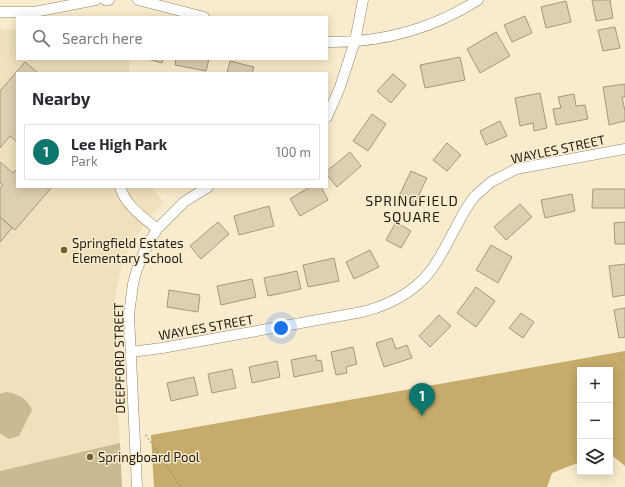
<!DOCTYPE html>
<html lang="en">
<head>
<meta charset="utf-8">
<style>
  :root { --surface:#fff; --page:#f2f2f3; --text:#2b2b33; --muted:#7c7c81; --line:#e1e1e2; --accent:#0f766e }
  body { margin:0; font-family:"Exo 2",sans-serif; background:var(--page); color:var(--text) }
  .controls { position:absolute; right:12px; bottom:12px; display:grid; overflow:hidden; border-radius:0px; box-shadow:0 2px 10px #0003 }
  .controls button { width:36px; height:36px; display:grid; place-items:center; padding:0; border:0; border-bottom:1px solid var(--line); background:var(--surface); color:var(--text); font:20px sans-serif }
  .you { position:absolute; left:281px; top:328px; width:14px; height:14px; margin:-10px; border:3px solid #fff; border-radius:50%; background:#1a73e8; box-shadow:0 0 0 6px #1a73e833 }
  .badge { display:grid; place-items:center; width:26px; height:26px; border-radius:50%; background:var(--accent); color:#fff; font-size:13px; font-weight:700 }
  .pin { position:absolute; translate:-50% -33px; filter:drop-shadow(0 1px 2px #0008) }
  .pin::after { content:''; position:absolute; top:21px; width:14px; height:12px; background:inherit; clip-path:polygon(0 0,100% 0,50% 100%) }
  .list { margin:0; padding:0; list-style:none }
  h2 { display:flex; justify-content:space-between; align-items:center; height:52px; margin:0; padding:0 16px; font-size:17px }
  h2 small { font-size:13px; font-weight:400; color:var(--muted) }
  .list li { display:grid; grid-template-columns:26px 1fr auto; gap:12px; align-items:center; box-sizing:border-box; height:56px; margin:0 8px 8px; padding:0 8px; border:1px solid var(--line); border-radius:0px }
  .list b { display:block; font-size:15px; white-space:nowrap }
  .list p { margin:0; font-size:13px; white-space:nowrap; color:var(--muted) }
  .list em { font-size:13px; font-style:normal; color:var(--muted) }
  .icon { flex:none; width:22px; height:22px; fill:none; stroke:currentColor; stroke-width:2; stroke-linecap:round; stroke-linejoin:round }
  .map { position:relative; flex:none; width:625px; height:487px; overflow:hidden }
  .search { position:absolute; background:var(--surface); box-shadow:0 2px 10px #0003; left:16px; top:16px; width:312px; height:44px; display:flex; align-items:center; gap:10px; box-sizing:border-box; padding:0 14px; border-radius:0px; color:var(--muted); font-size:15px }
  .panel { position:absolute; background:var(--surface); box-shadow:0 2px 10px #0003; left:16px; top:72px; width:312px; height:116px; border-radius:0px }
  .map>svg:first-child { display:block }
  .built { fill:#f0e0bb }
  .green { fill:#caba91 }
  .forest { fill:#c6ac6a }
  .building { fill:#dcd0b2; stroke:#a4987c }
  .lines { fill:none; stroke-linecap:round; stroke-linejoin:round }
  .minor-casing { stroke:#91866a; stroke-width:11 }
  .path { stroke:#958c76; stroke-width:2; stroke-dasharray:1 3; stroke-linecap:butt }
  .minor { stroke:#fff; stroke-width:10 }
  .poi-dot { fill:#73602f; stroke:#f9ecce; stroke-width:1.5 }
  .labels { text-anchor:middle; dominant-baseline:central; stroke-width:3; stroke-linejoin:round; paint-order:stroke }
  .street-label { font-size:13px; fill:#1f1b10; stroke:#f9ecce }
  .poi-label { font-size:13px; fill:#1f1b10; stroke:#f9ecce; text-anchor:start }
  .neighbourhood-label { font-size:14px; letter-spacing:1px; fill:#1f1b10; stroke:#f9ecce }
</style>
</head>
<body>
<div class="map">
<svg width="625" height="487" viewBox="0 0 625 487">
  <rect width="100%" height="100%" fill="#f9ecce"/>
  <!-- built -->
  <path class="built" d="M0 29 17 30V59H129L130 73H17V187H151L164 203 152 214 133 241 122 265 117 284 114 311V348L120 443 0 471Z"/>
  <!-- green -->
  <path class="green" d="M6 392C18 394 27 398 32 410L19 436 9 439 0 433V394Z
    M120 443 122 487H0V471Z"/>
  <!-- forest -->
  <path class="forest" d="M625 351V466L614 457 610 456V370H580V462L552 473 547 487H154L151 435Z"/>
  <!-- building -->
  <path class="building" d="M592 0H610L613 18 596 21Z
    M566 1 571 22 546 28 541 7Z
    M525 16 532 33 512 42 504 25Z
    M615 27 620 48 603 51 598 30Z
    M496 32 510 56 480 73 467 49Z
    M460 57 465 80 425 88 420 65Z
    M148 59H163L162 63Z
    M176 59H209L206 71 175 65Z
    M230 61 254 67 252 73H227Z
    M25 62 38 73H17V142L10 136 0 148V91Z
    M393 74 406 85 391 103 377 91Z
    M625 84V97H622L625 111V121L609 125 603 87Z
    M540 93 547 128 534 131 533 123 520 126 515 98Z
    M574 94 576 106 585 105 588 119 556 125 553 109 561 108 558 97Z
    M372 114 386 124 368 151 353 141Z
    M500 121 507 136 486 145 480 131Z
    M447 143 461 155 447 171 433 160Z
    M350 152 361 166 337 187 327 175V171Z
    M0 162 13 173 17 169V187H52L15 230 0 217V188L3 185 0 183Z
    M411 171 427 178 415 203 399 196Z
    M310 187H321L328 200 300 216 290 199Z
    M593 189H625V208H592Z
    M572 194 575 211 545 218 541 200Z
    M520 204 532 217 506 240 494 227Z
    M269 206 274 226 239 235 234 216Z
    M0 217 12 228 0 242Z
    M218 222 229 234 201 259 190 246Z
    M396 222 411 231 401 248 386 240Z
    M625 222V244H615L614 223Z
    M491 245 512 257 498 283 476 270Z
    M370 250 379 267 354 279 346 262Z
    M334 258 339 281 308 287 303 265Z
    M625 264V295L613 297 609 266Z
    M297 271 301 289 268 296 264 278Z
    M252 279 256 297 221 305 217 286Z
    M476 287 495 301 476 327 457 313Z
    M169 290 200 295 198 312 167 307Z
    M625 308V337L619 338 614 310Z
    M521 313 534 322 523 338 509 328Z
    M439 315 451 326 430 347 419 336Z
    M392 338 396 349 407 345 412 358 384 367 376 343Z
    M353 347 357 364 346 367 347 373 336 375 331 352Z
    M316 355 317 361 321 360 323 371 294 377 291 360Z
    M277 361 280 377 252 383 249 367Z
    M232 369 236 388 212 393 208 374Z
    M194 377 198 395 171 401 167 383Z"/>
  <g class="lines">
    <!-- minor casing -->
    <g class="minor-casing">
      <path id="minor" d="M105 0H109
        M138 0 204 17
        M0 12H34L96 0
        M327 42C381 43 432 29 478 0
        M327 117 340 87 355 41 363 0
        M120 187C126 206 143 217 157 229
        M131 352 162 348 362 312C394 304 423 287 439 258 450 240 458 221 469 204L475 196 491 182 516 169 625 149
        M137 487 129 314 133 284 137 269 145 250 157 229 184 202 208 187"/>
    </g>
    <!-- path -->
    <path class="path" d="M146 435 181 487"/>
    <!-- minor -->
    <use href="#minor" class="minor"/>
  </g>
  <!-- markers -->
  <g class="poi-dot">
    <circle cx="64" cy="250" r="4"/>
    <circle cx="90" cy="457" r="4"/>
  </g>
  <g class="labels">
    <!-- street labels -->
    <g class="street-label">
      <text transform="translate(558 149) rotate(-12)">WAYLES STREET</text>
      <text transform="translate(206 327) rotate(-10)">WAYLES STREET</text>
      <text transform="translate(119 358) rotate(-91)">DEEPFORD STREET</text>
    </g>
    <!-- poi labels -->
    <g class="poi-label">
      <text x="72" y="243">Springfield Estates<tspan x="72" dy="15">Elementary School</tspan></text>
      <text x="98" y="457">Springboard Pool</text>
    </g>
    <!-- neighbourhood labels -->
    <g class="neighbourhood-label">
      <text x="412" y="200">SPRINGFIELD<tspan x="412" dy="16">SQUARE</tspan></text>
    </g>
  </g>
</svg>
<div class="controls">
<button>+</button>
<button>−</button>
<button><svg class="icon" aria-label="layers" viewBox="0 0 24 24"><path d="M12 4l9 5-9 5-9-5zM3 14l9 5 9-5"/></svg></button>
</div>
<div class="you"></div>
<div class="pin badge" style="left:422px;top:416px">1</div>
<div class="search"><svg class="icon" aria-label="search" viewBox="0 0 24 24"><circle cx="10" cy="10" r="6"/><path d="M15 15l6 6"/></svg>Search here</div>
<section class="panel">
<h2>Nearby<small></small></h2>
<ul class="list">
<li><span class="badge">1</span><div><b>Lee High Park</b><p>Park</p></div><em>100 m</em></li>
</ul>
</section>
</div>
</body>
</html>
